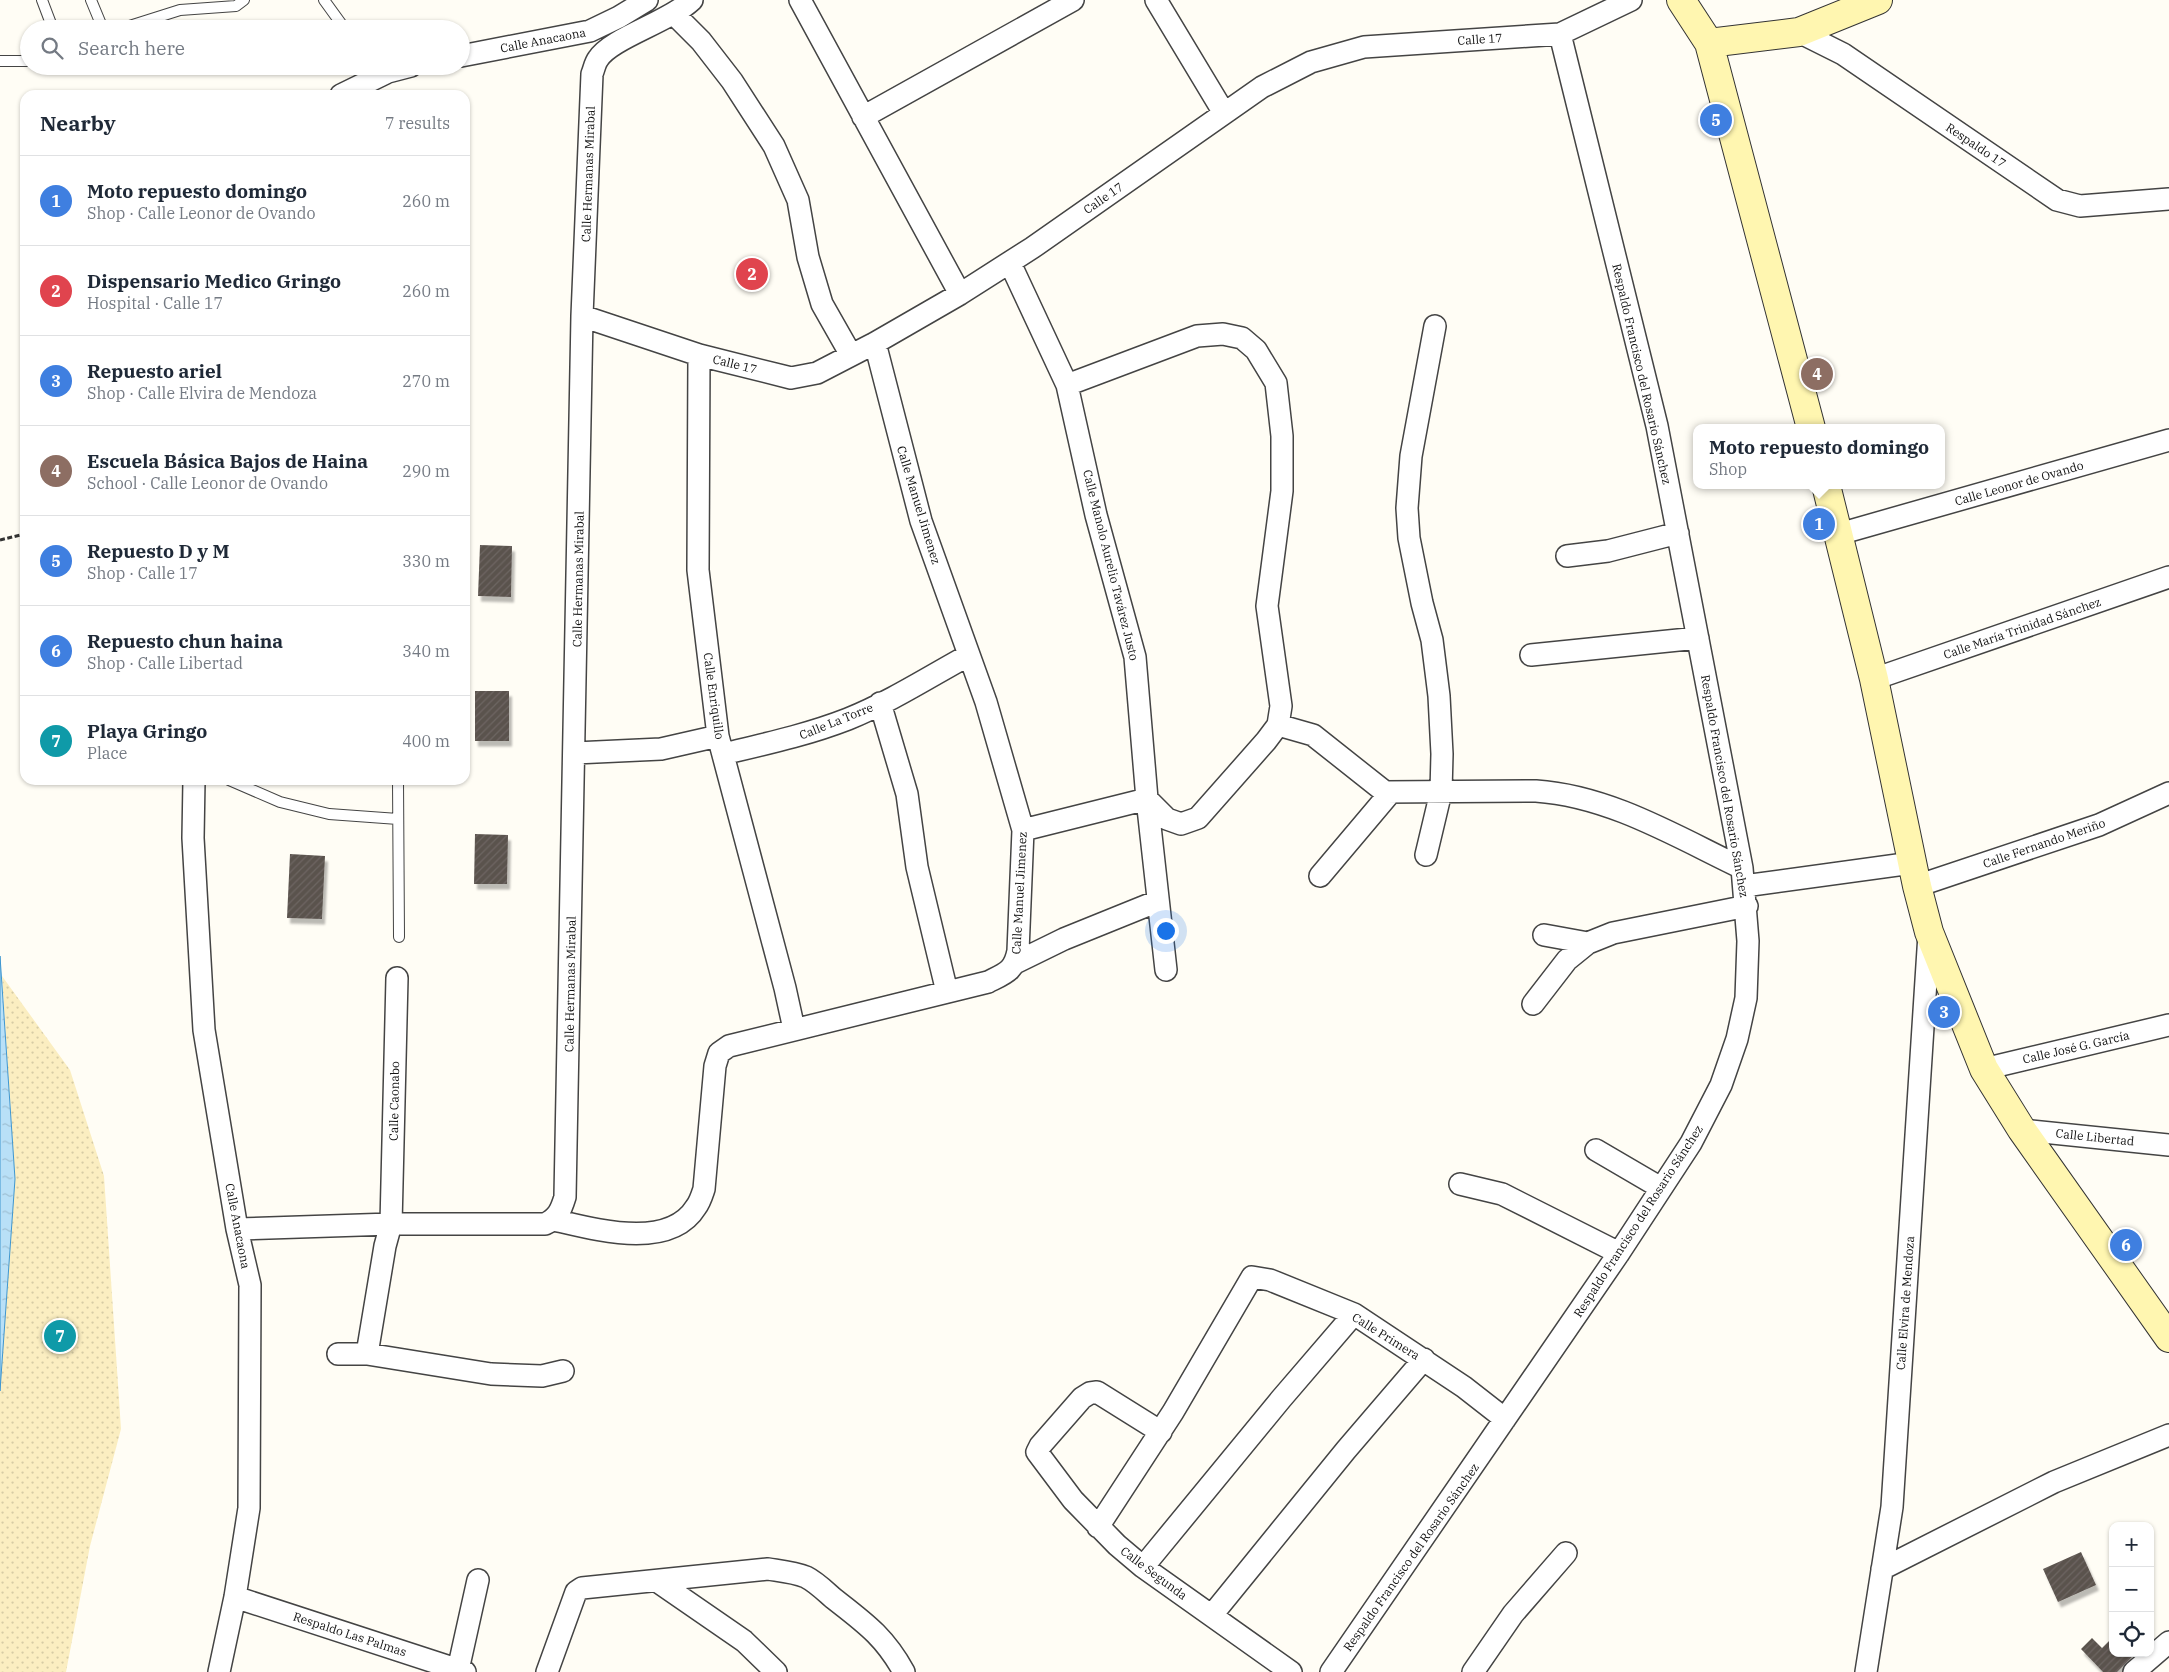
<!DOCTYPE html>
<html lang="en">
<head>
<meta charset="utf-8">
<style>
  :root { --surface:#fff; --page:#f6f6f7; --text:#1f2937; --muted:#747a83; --line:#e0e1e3; --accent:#c4262e }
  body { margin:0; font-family:"IBM Plex Serif",serif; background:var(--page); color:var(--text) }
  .controls { position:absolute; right:15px; bottom:15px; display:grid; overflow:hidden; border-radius:10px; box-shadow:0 1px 4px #0004 }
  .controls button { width:45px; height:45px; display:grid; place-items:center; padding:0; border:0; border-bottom:1px solid var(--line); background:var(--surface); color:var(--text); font:25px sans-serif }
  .you { position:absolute; left:1165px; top:930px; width:18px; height:18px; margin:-12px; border:4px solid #fff; border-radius:50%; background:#1a73e8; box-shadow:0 0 0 8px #1a73e833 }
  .badge { display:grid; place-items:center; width:32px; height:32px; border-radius:50%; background:var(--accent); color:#fff; font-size:16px; font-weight:700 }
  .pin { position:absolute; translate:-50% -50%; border:2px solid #fff; box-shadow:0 1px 5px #0006 }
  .popup { position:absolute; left:1693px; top:424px; width:252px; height:65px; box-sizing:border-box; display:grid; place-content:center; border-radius:10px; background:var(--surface); filter:drop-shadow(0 1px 4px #0005); font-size:16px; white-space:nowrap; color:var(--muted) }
  .popup b { font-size:19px; color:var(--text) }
  .popup::after { content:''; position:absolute; left:50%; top:100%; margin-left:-10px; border:10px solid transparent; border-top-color:var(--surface) }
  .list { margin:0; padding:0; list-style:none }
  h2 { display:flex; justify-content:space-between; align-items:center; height:65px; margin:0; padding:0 20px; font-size:21px }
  h2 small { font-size:16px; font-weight:400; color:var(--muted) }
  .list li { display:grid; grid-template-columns:32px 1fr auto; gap:15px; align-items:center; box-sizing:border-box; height:90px; padding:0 20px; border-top:1px solid var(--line) }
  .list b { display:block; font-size:19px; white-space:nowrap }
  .list p { margin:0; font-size:16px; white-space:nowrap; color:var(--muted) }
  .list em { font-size:16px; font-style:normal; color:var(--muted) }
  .icon { flex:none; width:28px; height:28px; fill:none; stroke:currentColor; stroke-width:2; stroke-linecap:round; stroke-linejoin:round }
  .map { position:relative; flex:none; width:2169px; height:1672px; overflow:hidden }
  .search { position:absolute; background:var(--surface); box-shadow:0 1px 4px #0004; left:20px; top:20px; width:450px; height:55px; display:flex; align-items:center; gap:12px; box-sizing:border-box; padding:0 18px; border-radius:28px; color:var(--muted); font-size:19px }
  .panel { position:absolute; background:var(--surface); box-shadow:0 1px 4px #0004; left:20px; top:90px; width:450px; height:695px; border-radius:15px }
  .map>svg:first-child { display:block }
  .sand { fill:url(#sand-dots) }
  .water { fill:url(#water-ripples); stroke:#3f96cf }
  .building { fill:url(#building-hatch); filter:url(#shadow) }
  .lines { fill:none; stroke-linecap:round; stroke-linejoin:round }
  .service-casing { stroke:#444; stroke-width:12 }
  .minor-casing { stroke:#444; stroke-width:24 }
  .secondary-casing { stroke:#333; stroke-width:30 }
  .path { stroke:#333; stroke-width:3; stroke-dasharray:5 2.5; stroke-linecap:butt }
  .service { stroke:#fff; stroke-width:10 }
  .minor { stroke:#fff; stroke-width:21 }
  .secondary { stroke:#fff6b0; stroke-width:28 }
  .labels { text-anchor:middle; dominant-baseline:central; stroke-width:5; stroke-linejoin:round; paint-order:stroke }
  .street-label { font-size:12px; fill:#111; stroke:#fff }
</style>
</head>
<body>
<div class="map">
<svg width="2169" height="1672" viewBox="0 0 2169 1672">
  <defs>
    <pattern id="sand-dots" width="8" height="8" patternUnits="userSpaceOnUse" patternTransform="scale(1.25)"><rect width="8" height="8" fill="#fbeec1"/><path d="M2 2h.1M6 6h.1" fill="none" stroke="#d6cba5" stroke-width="1.8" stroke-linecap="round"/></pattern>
    <pattern id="water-ripples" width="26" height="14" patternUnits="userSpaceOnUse" patternTransform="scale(1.25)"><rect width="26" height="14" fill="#b9e0f7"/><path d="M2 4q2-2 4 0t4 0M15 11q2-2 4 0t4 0" fill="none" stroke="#9ebfd3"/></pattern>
    <pattern id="building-hatch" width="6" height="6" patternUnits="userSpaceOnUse" patternTransform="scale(1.25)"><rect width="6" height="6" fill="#5a524d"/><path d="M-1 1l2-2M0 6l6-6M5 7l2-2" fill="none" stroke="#6d6662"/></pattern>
    <filter id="shadow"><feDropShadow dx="3" dy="5.5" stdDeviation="1" flood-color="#0004"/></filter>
  </defs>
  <rect width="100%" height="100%" fill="#fffdf5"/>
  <!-- sand -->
  <path class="sand" d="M2 976 70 1070 104 1176 121 1429 90 1546 66 1672H0V1391L15 1179Z"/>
  <!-- water -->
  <path class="water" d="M0 956 15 1179 0 1391Z"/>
  <!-- building -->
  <path class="building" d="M480 545 512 546 511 597 478 596Z
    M475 691H509V741H475Z
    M475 834 508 835 507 884H474Z
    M290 854 325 856 322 919 287 918Z
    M2081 1552 2096 1585 2058 1602 2043 1569Z
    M2113 1637V1653H2131L2133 1656 2117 1672H2103L2081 1649 2092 1638 2102 1648Z"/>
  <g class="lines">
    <!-- service casing -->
    <g class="service-casing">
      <path id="service" d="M42 0 53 29
        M91 0 103 29
        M324 0 345 29
        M120 29 180 10 236 6 244 0
        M0 61H29
        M229 780 280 802 329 814 398 819
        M398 780 399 937"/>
    </g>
    <!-- minor casing -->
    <g class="minor-casing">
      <path id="minor" d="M800 0 960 294
        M1156 0 1224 113
        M674 14 701 41 732 81 774 146 798 200 808 257 822 304 851 355
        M1799 32 1843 54 2057 200 2080 206 2169 199
        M461 56 590 31 619 17 647 0
        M341 95 388 72 411 66
        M863 117 1073 0
        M1010 263 1067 385 1096 515 1135 657 1147 799 1166 970
        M582 316 699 355 791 378 817 373 875 343 960 294 1032 248 1262 87 1311 62 1364 47 1560 34 1631 0
        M699 355 698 570 718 736 785 988 794 1029
        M1839 534 2169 440
        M1567 556 1608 551 1678 533
        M1531 655 1698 638
        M1874 679 2169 577
        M880 703 907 794 917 867 947 992
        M1278 725 1313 735 1385 792 1536 791C1610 796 1677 837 1742 868
        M575 753 661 749 718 736
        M723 754C765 744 807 735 848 719 890 702 929 677 969 655
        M194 780 193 838 204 1030 237 1229 250 1285 249 1508 235 1597 219 1672
        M1023 830 1147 799 1167 819 1181 824 1198 818 1266 741 1278 725 1281 706 1267 606 1282 491V436L1276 383 1256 350 1242 338 1223 334 1197 336 1067 385
        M1426 855 1441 792 1442 754 1439 696 1432 640 1422 603 1409 538 1407 508 1411 456 1435 326
        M1320 876 1390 793
        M1744 886 1912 863
        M1917 886 2099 825 2169 793
        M1544 935 1588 943
        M1015 963 1064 939 1158 901
        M1533 1004 1567 960 1588 943 1613 933 1747 906
        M1984 1069 2169 1025
        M2022 1130 2169 1145
        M1596 1150 1661 1188
        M1460 1184 1502 1194 1619 1253
        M554 1220C594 1229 669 1251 696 1207 700 1202 702 1195 704 1189L715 1066 719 1053 729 1046 988 982C1006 973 1014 971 1018 951L1023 830 986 702 921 521 875 343
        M237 1229 391 1224H545C558 1218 561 1210 565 1197L582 316 592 74C594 69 595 63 598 59 611 38 669 22 692 0
        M338 1354H367L491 1374 542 1376 563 1371
        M367 1354 385 1246 391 1224 397 978
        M1161 1432 1097 1392 1090 1393 1082 1398 1040 1446 1037 1452 1073 1500 1117 1545 1143 1567 1291 1672
        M1098 1527 1173 1412 1252 1277 1270 1280 1354 1314 1464 1387 1505 1419
        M1143 1567 1281 1399 1354 1314
        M1882 1569 2054 1482 2169 1435
        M657 1581 744 1641 776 1672
        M235 1597 465 1672
        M1212 1615 1346 1450 1424 1359
        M458 1670 478 1580
        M547 1672 576 1592 582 1588 768 1569C781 1571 794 1572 806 1577 816 1582 825 1591 833 1598 865 1623 884 1636 904 1672
        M1331 1672 1619 1253 1691 1143 1721 1085 1737 1039 1746 998 1748 941 1742 868 1657 426 1560 34
        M1473 1672 1513 1614 1566 1553
        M1866 1672 1892 1507 1929 934
        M2134 1672 2169 1642"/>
    </g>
    <!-- secondary casing -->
    <g class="secondary-casing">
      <path id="secondary" d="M1681 0 1709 43 1811 428
        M1709 43 1799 32 1878 0
        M1826 485 1874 679 1917 886 1929 932 1984 1069 2022 1130 2169 1338"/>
    </g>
    <!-- path -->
    <path class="path" d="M0 540 25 534"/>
    <!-- service -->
    <use href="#service" class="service"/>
    <!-- minor -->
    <use href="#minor" class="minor"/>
    <!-- secondary -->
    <use href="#secondary" class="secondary"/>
  </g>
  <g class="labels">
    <!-- street labels -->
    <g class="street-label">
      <text transform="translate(1480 39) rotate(-4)">Calle 17</text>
      <text transform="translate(543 40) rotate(-11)">Calle Anacaona</text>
      <text transform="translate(1976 145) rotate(34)">Respaldo 17</text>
      <text transform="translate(588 174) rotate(-88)">Calle Hermanas Mirabal</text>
      <text transform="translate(1103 198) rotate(-35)">Calle 17</text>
      <text transform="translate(735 364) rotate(14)">Calle 17</text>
      <text transform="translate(1642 374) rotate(77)">Respaldo Francisco del Rosario Sánchez</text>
      <text transform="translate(2019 483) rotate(-16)">Calle Leonor de Ovando</text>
      <text transform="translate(919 505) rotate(73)">Calle Manuel Jimenez</text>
      <text transform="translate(1111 565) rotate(76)">Calle Manolo Aurelio Tavárez Justo</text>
      <text transform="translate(578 579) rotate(-89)">Calle Hermanas Mirabal</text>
      <text transform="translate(2022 628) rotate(-19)">Calle María Trinidad Sánchez</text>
      <text transform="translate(714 696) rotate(82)">Calle Enriquillo</text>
      <text transform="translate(836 721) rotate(-22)">Calle La Torre</text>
      <text transform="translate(1725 786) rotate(80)">Respaldo Francisco del Rosario Sánchez</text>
      <text transform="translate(2044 843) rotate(-19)">Calle Fernando Meriño</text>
      <text transform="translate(1019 893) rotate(-87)">Calle Manuel Jimenez</text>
      <text transform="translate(570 984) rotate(-89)">Calle Hermanas Mirabal</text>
      <text transform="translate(2076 1047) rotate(-13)">Calle José G. García</text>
      <text transform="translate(394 1101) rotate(-89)">Calle Caonabo</text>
      <text transform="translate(2095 1137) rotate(6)">Calle Libertad</text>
      <text transform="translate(1638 1221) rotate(-57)">Respaldo Francisco del Rosario Sánchez</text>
      <text transform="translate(238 1226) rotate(79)">Calle Anacaona</text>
      <text transform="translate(1905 1303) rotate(-86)">Calle Elvira de Mendoza</text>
      <text transform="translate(1386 1336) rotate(32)">Calle Primera</text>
      <text transform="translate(1411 1557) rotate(-55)">Respaldo Francisco del Rosario Sánchez</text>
      <text transform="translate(1154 1573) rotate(37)">Calle Segunda</text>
      <text transform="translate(350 1634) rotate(18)">Respaldo Las Palmas</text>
    </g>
  </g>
</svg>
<div class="controls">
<button>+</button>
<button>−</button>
<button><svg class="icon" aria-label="locate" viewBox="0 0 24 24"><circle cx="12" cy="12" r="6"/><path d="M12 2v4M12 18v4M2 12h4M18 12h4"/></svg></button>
</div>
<div class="you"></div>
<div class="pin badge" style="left:1819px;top:524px;background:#3f7fe0">1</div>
<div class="popup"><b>Moto repuesto domingo</b>Shop</div>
<div class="pin badge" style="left:752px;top:274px;background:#e0444e">2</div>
<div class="pin badge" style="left:1944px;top:1012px;background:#3f7fe0">3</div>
<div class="pin badge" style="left:1817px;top:374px;background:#8d6e63">4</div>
<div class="pin badge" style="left:1716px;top:120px;background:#3f7fe0">5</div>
<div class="pin badge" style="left:2126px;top:1245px;background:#3f7fe0">6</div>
<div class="pin badge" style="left:60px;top:1336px;background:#0f9aa8">7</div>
<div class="search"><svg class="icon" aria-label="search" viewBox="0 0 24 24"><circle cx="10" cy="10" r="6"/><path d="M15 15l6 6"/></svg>Search here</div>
<section class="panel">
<h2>Nearby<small>7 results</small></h2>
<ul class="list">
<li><span class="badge" style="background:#3f7fe0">1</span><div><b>Moto repuesto domingo</b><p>Shop · Calle Leonor de Ovando</p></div><em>260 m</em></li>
<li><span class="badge" style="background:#e0444e">2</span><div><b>Dispensario Medico Gringo</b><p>Hospital · Calle 17</p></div><em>260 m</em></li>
<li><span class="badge" style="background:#3f7fe0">3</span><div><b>Repuesto ariel</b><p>Shop · Calle Elvira de Mendoza</p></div><em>270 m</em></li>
<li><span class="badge" style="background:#8d6e63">4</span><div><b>Escuela Básica Bajos de Haina</b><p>School · Calle Leonor de Ovando</p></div><em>290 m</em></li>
<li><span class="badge" style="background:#3f7fe0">5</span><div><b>Repuesto D y M</b><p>Shop · Calle 17</p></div><em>330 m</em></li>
<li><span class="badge" style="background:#3f7fe0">6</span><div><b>Repuesto chun haina</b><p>Shop · Calle Libertad</p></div><em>340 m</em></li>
<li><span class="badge" style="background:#0f9aa8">7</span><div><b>Playa Gringo</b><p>Place</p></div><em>400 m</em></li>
</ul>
</section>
</div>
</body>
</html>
